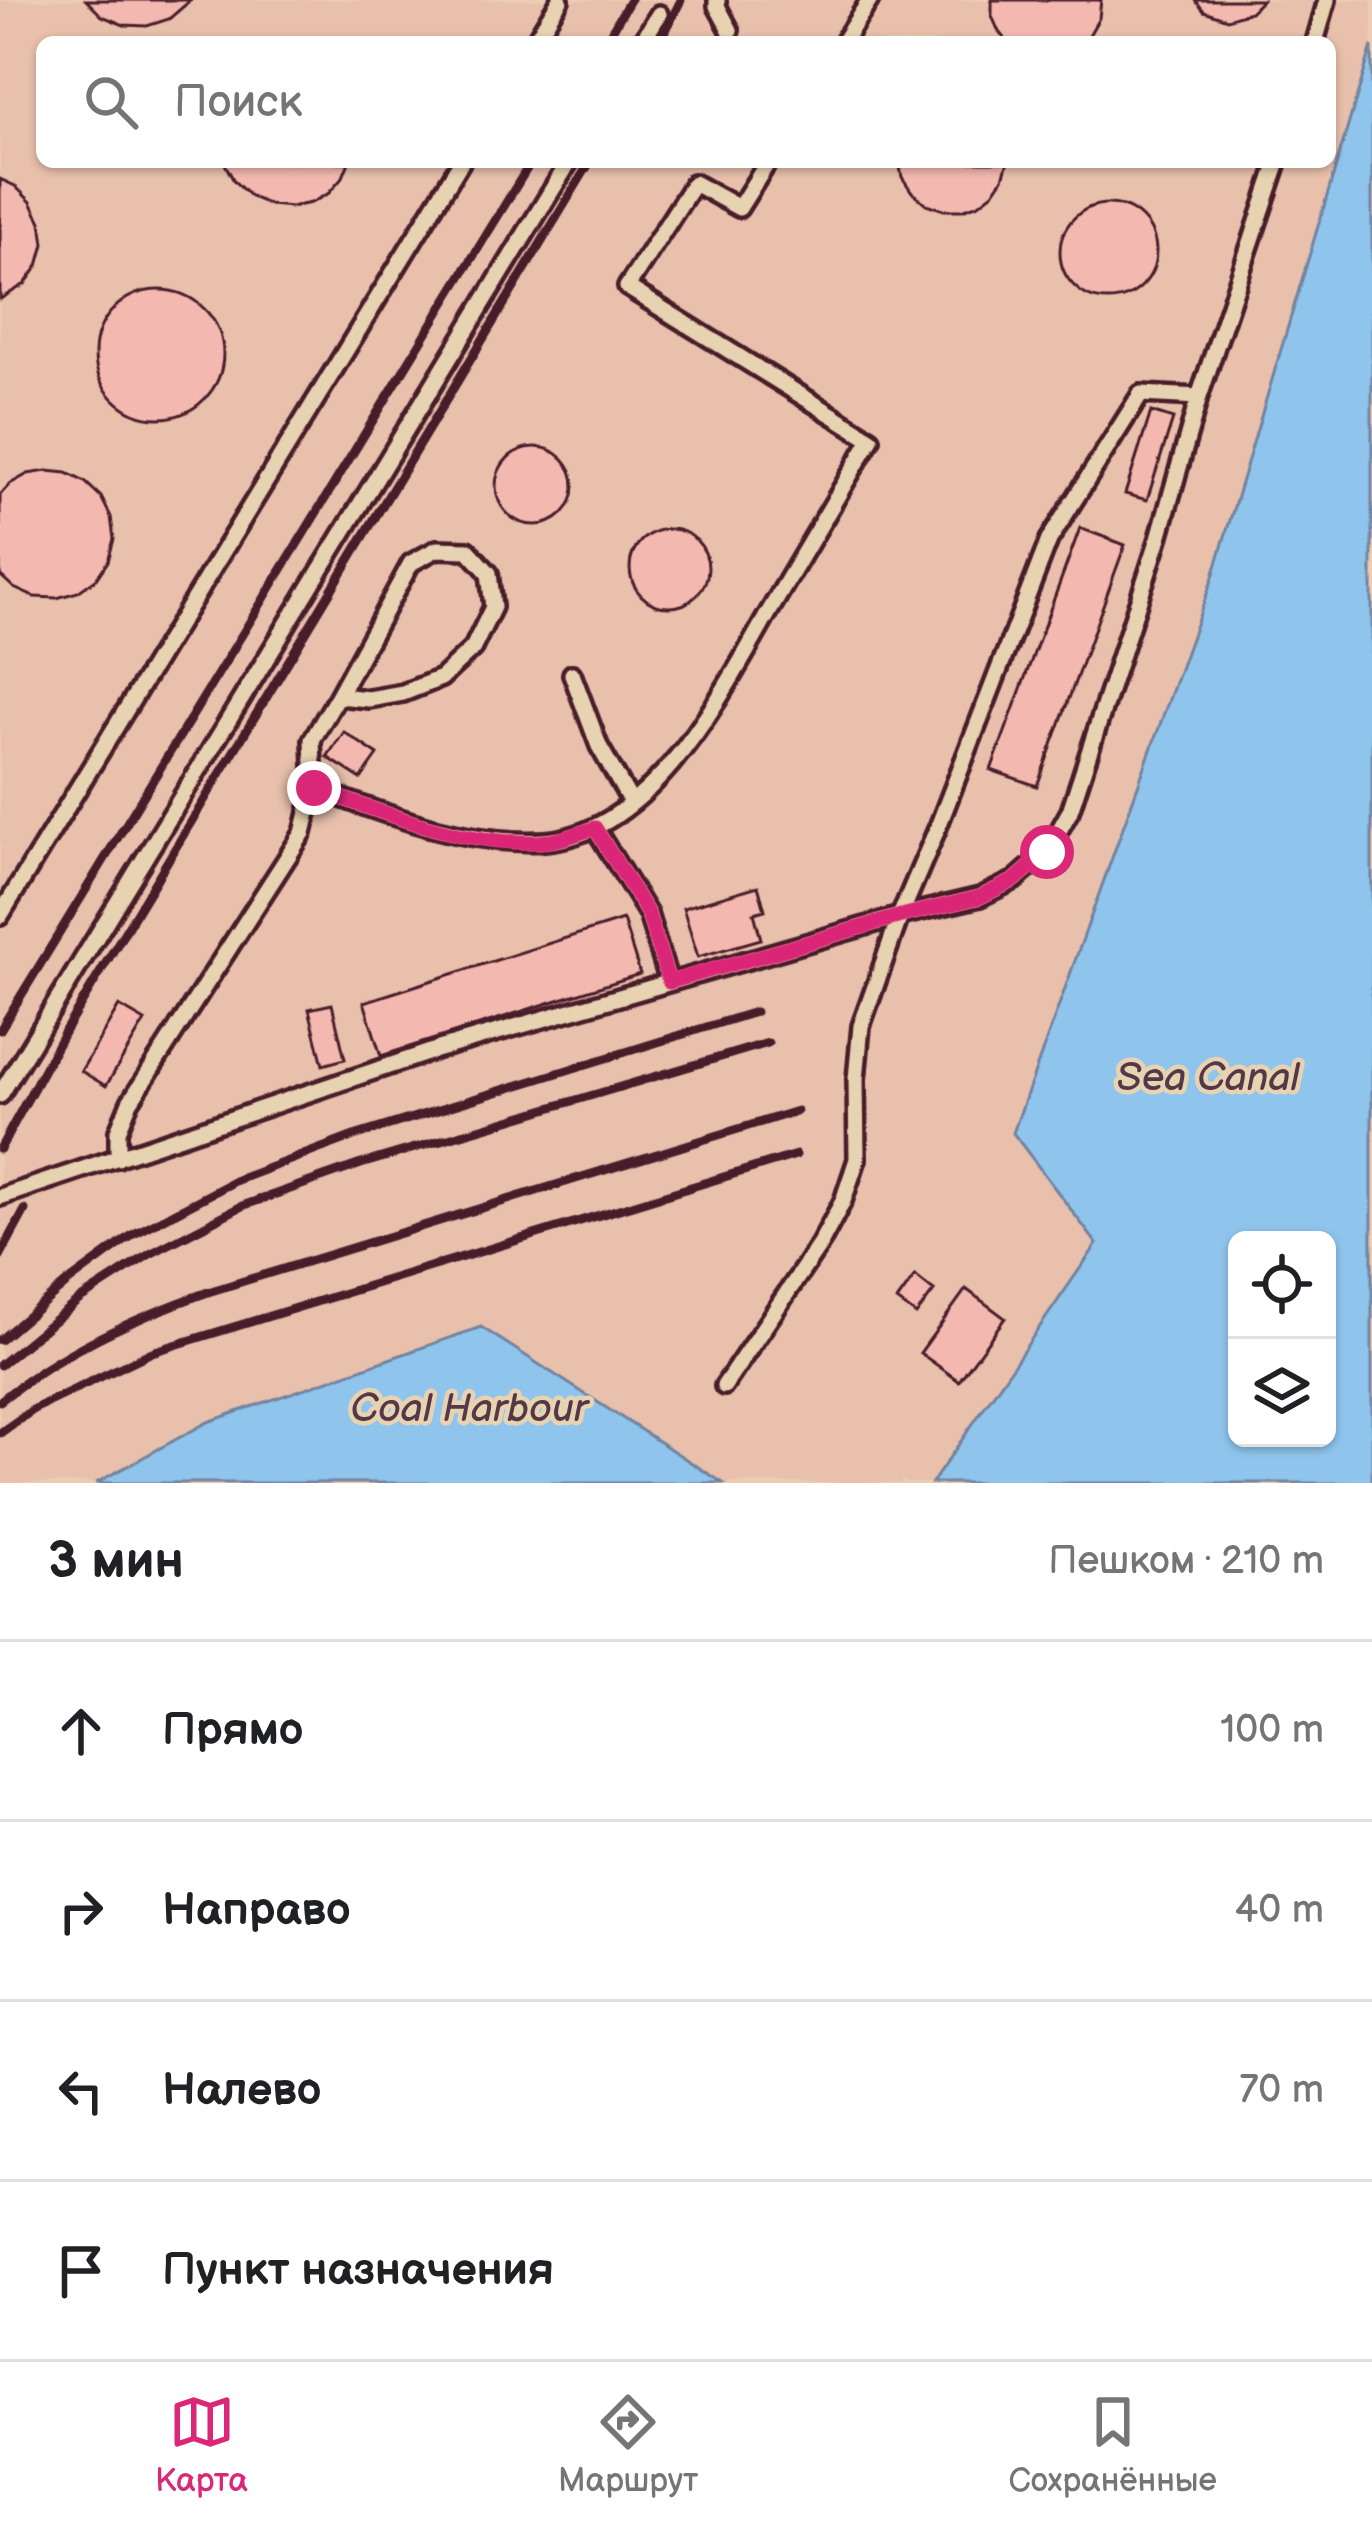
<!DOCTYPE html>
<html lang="ru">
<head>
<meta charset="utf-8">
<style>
  :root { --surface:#fff; --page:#f6f6f6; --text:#202124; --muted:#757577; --line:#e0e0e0; --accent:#db2777 }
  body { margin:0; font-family:"Balsamiq Sans",sans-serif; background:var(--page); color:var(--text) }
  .controls { position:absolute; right:36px; bottom:36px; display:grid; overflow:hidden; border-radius:18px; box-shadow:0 3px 9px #0004 }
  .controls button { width:108px; height:108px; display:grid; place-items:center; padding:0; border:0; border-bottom:3px solid var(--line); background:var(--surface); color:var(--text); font:60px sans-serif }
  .stop { position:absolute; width:36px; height:36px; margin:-27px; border:9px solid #db2777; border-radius:50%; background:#fff }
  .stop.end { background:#db2777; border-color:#fff; box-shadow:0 3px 12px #0008 }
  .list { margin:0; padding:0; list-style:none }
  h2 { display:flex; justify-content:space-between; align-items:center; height:156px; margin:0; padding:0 48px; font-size:51px }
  h2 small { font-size:39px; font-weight:400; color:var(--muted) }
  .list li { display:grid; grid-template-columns:78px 1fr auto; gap:36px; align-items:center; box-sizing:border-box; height:180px; padding:0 48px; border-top:3px solid var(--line) }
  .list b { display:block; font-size:45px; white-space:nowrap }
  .list em { font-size:39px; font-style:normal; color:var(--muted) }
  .icon { flex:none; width:66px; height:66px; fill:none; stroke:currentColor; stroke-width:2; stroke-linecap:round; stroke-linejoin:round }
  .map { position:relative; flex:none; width:1372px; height:1483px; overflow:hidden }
  .search { position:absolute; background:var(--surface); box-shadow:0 3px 9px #0004; left:36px; right:36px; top:36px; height:132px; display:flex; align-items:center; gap:30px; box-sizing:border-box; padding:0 42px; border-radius:18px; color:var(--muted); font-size:45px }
  .sheet { height:876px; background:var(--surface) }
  nav { display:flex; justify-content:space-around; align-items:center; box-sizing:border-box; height:168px; border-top:3px solid var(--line); background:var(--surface); font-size:33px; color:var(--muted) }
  nav a { display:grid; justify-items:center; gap:6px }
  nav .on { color:var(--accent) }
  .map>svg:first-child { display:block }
  .built { fill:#e8c0ac; fill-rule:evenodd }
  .water { fill:#8fc5ed; stroke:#73839f; stroke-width:3; fill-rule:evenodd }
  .building { fill:#f3b9b0; stroke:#4a1f2b; stroke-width:3 }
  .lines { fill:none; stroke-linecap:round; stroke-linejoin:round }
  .lane-casing { stroke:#4a1f2b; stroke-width:24 }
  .lane { stroke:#e7d3b1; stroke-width:15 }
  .rail { stroke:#4a1f2b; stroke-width:9 }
  .route { stroke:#db2777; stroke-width:15 }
  .labels { text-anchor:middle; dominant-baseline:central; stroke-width:9; stroke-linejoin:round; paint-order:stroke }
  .water-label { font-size:39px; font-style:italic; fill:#543848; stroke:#e7d3b1 }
</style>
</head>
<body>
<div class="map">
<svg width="1372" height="1483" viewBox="0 0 1372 1483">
  <rect width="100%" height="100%" fill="#edcdb2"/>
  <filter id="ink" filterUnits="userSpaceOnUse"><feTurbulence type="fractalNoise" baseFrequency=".00833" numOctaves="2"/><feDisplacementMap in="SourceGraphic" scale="24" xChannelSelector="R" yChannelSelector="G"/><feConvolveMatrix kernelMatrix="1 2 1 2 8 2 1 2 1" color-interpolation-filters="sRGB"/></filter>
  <g filter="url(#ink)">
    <!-- built -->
    <path class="built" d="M0 0H1372V46L1212 580 1013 1133 1097 1243 932 1483H907L902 1480 900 1483H723L480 1327 208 1422 96 1483H0ZM42 42H1330V162H42Z"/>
    <!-- water -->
    <path class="water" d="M1372 46V1483H932L1097 1244 1013 1133 1212 580ZM1327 1240V1438H1237V1240Z
      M481 1327 723 1483H96L208 1422Z"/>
    <!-- building -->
    <path class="building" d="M86 0H191L169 19 147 26 124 25 102 16Z
      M992 0H1101L1099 18 1085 42H1007L999 32 992 16Z
      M1195 0H1262L1250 12 1227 19 1204 11Z
      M224 162H349L343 177 329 193 311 203 291 207 270 205 251 197 234 181Z
      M899 162H1008L1003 178 993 193 979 204 962 210H944L926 204 912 192 902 177Z
      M0 179 15 186 31 202 41 222 44 244 38 266 25 284 0 299Z
      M1060 252a48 48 0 1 1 96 0a48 48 0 1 1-96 0Z
      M95 354a64 64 0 1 1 128 0a64 64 0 1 1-128 0Z
      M1151 412 1173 419 1147 500 1125 494Z
      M496 486a39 39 0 1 1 78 0a39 39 0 1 1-78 0Z
      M47 471 67 473 85 482 101 497 111 517 114 539 108 561 96 579 78 592 57 598 34 597 14 588 0 575V495L10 484 28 474Z
      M1080 528 1125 545 1037 786 991 770Z
      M630 568a39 39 0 1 1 78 0a39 39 0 1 1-78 0Z
      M344 732 378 755 361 779 327 757Z
      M758 886 765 910 754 913 761 939 698 957 683 908Z
      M623 920 640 974 381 1056 364 1002Z
      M332 1004 345 1059 323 1065 309 1009Z
      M119 1006 145 1021 106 1086 81 1071Z
      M915 1276 934 1291 916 1315 897 1301Z
      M966 1289 1005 1318 959 1381 920 1353Z"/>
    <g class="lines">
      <!-- lane casing -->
      <g class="lane-casing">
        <path id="lane" d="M717 0V6L730 30
          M534 42 560 0
          M642 42 659 14
          M843 42 870 0
          M1315 42 1327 0
          M572 674 599 746 631 802
          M314 788C387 815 466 846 545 841 654 833 725 688 773 605 806 550 838 494 871 439L627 287 694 183 739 208 768 162
          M595 828 648 914 669 982
          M0 916 461 162
          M0 1095 569 162
          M118 1158V1131L130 1102 303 833 314 788 312 740 338 696 369 699 403 693 441 678 473 648 493 607 489 573 468 550 437 549 411 563 338 696
          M0 1197 439 1049 900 916 980 897 1015 880 1047 852 1070 811 1159 538 1199 397 1278 162
          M724 1386 820 1244 843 1201 857 1159 856 1079 861 1026 900 916 938 827 1049 540 1141 394 1199 397"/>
      </g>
      <!-- lane -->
      <use href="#lane" class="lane"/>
      <!-- rail -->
      <path class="rail" d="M605 42 630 0
        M660 42 681 0
        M0 1030 531 162
        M0 1149 66 1029 590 162
        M0 1256 25 1210
        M0 1340 67 1283 134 1234 237 1180 354 1136 755 1012
        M0 1365 79 1300 150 1254 242 1206 361 1164 768 1043
        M0 1401C63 1350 133 1319 208 1292L797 1111
        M0 1433 34 1409 152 1352 796 1155"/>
    </g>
  </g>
  <g class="lines" filter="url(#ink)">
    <!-- route -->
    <path class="route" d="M314 788C382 813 476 850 550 841 565 839 580 832 595 828L648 914 669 982 901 916 980 897 1015 880 1047 852"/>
  </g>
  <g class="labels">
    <!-- water labels -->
    <g class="water-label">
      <text x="1208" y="1078">Sea Canal</text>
      <text x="469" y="1409">Coal Harbour</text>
    </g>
  </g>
</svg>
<div class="controls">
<button><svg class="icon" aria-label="locate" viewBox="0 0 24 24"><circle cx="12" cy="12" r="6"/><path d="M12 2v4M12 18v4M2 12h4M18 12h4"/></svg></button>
<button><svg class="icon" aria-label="layers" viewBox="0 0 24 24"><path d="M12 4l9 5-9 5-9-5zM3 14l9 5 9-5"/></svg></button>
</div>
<div class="stop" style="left:1047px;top:852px"></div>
<div class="stop end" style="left:314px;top:788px"></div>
<div class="search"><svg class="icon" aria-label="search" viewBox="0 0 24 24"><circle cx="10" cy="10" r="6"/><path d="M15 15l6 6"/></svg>Поиск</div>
</div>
<section class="sheet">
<h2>3 мин<small>Пешком · 210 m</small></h2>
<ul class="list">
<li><svg class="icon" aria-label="ahead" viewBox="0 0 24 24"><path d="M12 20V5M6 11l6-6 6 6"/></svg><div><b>Прямо</b></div><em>100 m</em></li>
<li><svg class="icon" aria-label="right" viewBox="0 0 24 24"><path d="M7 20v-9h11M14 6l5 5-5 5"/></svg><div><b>Направо</b></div><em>40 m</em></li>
<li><svg class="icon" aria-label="left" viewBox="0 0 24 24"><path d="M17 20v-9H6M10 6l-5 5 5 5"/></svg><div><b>Налево</b></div><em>70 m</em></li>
<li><svg class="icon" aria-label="arrive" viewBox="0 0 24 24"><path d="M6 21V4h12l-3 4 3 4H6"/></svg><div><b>Пункт назначения</b></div></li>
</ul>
</section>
<nav>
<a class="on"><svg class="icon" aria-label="map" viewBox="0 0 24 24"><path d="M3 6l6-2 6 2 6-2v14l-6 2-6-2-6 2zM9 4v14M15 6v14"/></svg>Карта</a>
<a><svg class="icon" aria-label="directions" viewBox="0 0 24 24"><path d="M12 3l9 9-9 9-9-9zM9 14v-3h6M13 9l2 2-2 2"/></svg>Маршрут</a>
<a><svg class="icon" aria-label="saved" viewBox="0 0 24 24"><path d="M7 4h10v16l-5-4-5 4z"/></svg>Сохранённые</a>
</nav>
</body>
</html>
